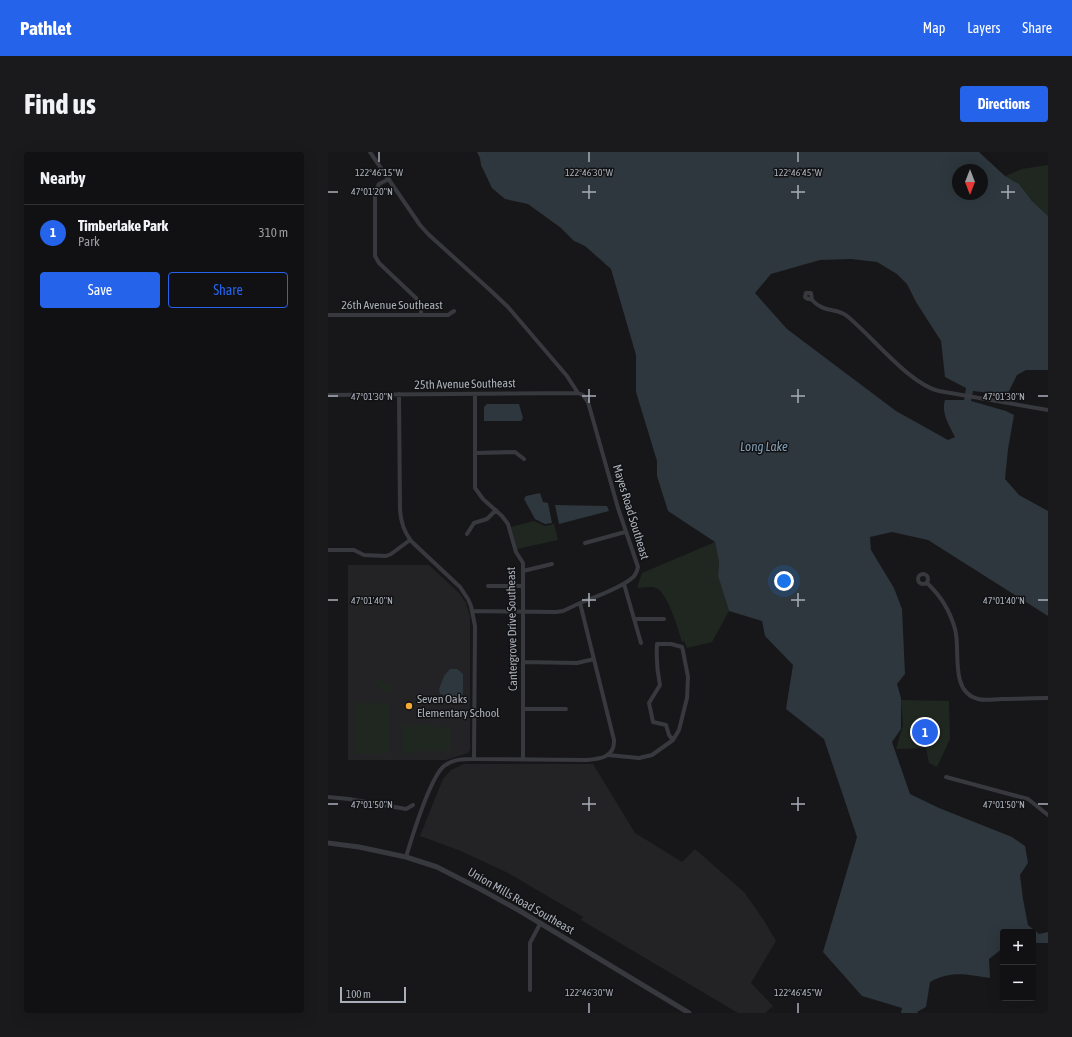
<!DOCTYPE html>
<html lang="en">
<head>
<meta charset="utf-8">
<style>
  :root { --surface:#111113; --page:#1a1a1c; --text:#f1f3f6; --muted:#9c9da0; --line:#303133; --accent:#2563eb }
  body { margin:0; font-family:"Asap Condensed",sans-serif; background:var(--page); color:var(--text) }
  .controls { position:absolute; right:12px; bottom:12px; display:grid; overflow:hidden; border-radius:4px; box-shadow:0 4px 16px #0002 }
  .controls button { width:36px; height:36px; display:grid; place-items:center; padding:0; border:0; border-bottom:1px solid var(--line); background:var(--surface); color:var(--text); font:20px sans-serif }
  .compass { position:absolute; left:624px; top:12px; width:36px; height:36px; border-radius:50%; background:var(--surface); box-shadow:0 4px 16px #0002; rotate:180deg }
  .scale { position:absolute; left:12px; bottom:10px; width:66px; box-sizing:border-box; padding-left:4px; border:2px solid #a9afb9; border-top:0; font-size:11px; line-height:14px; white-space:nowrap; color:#a9afb9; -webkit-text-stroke:3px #121214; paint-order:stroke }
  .you { position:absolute; left:456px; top:429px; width:14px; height:14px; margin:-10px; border:3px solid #fff; border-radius:50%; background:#1a73e8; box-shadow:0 0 0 6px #1a73e833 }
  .badge { display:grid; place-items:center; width:26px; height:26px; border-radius:50%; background:var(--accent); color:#fff; font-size:13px; font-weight:700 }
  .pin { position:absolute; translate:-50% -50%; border:2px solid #fff; box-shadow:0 1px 4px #0006 }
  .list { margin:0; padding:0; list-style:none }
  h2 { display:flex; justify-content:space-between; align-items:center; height:52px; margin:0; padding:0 16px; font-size:17px }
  h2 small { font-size:13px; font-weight:400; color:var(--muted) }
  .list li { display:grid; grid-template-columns:26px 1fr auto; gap:12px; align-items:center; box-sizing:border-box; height:56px; padding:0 16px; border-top:1px solid var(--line) }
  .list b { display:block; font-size:15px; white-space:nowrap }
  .list p { margin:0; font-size:13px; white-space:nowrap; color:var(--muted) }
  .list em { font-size:13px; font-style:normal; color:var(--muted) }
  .actions { display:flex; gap:8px; padding:12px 16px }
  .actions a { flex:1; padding:9px 0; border:1px solid var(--accent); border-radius:4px; text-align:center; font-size:14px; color:var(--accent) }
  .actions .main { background:var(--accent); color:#fff }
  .map { position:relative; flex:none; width:720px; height:861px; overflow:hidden; border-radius:4px }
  header { display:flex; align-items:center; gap:24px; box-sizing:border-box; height:56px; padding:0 20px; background:var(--accent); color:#fff }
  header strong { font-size:19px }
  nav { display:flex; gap:22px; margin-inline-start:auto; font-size:14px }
  .intro { display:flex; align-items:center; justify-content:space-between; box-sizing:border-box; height:96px; padding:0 24px }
  h1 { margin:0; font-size:28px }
  .button { padding:10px 18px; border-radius:4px; background:var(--accent); color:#fff; font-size:14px; font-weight:700 }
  main { display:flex; gap:24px; padding:0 24px }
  aside { flex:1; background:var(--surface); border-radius:4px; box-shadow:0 4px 16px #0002 }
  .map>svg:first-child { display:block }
  .built { fill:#232326 }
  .green { fill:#1f2720 }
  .water { fill:#2d373d; fill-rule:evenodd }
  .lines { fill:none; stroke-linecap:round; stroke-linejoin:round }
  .minor { stroke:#38393e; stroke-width:4 }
  .tertiary { stroke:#38393e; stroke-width:5 }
  .ticks { fill:none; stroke:#a9afb9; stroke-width:1.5 }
  .poi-dot { fill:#f4ab34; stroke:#121214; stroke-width:1.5 }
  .labels { text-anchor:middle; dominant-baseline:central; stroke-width:3; stroke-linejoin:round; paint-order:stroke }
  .street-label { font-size:12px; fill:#a9afb9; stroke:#121214 }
  .poi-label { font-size:12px; fill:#a9afb9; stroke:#121214; text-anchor:start }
  .water-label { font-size:13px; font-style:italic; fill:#809eb4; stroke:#121214 }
  .ticks-label { font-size:10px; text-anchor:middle; fill:#a9afb9; stroke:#121214; stroke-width:3; stroke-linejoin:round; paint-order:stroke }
</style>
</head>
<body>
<header>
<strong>Pathlet</strong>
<nav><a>Map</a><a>Layers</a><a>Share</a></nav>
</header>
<div class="intro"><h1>Find us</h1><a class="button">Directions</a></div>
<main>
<aside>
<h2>Nearby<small></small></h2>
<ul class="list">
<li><span class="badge">1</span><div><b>Timberlake Park</b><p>Park</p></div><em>310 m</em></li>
</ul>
<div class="actions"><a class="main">Save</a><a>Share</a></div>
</aside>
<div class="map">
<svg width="720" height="861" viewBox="0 0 720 861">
  <rect width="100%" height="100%" fill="#171719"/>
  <!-- built -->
  <path class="built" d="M20 413H101L131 441 138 451 142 464V598L140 601 118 608H20Z
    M136 612H265L307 681 354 710 367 697 416 740 435 767 448 789 423 831 445 854 437 861H410L253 768 255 765 180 721 133 699 92 684 115 627 123 618Z"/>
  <!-- green -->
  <path class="green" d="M720 13V64L704 49 691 32 677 24 694 17Z
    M206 369 217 374 226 372 230 388 189 397 183 375Z
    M387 390 391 410 390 424 401 459 384 490 359 496 356 489 354 490C351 479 339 439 328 436 323 434 315 436 309 436L314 421Z
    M51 527 65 534 66 535 62 542 47 532V529Z
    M573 548 621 549 622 587 609 615 601 611 598 596 568 597 575 573Z
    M27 551H62V602H27Z
    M106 572V575H122V599H93L74 603V575L75 573Z"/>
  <!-- water -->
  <path class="water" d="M149 0H651L677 24 691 32 704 49 720 64V218H698L689 223 679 243 645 239 643 249 678 259 686 263 680 297 677 327 691 343 720 359V464L600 388 564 380 542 385 543 398 566 436 574 457 577 522 569 532 573 546V577L564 590 582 642 611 656 684 685 697 694 700 711 692 723 695 747 700 773 711 782 720 780V791H705V780H675V796L661 807 662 826C638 823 624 818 602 830L598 855 589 860 590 861H573L574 856 534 844 495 800 529 685 496 587 458 557 465 513 437 484 434 469 401 459 390 424 391 410 387 390 340 359 329 324V309L308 240V203L283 117 257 94 246 89 233 76 200 52 177 47 164 36 153 13 152 6ZM630 18H654V42H630ZM523 107 549 110 569 122 579 132 588 150 613 189 617 225 638 236 636 248H617C613 261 621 273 627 285L620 288 568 259 459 177 427 141 443 122 492 108Z
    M159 252H191L195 266 193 269H156V255Z
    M212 341 215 350 220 351 224 371 217 372 207 367 196 347 198 344Z
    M227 353 279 354 281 359 231 372Z
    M122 517H129L135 522V542L131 546 112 542 111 537 116 524Z"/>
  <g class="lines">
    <!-- minor -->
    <path class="minor" d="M42 0 92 73 100 82 162 138 180 155 239 224 250 241 255 243 260 250 290 356 310 415C309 420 308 423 304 426 293 436 267 445 252 451L286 588C287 606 271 607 258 608L146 607C135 607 125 607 116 614 102 626 84 685 78 705
      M61 27 51 32 47 40V104L51 111 88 146 93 157V163
      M483 147H480L477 145 478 141H483L484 148C497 162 508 155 519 164 544 184 581 232 611 239L720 258
      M0 163H120L126 159
      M71 242 72 358C73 371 76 379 83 389L132 435 140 447 143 454 147 474 146 607
      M147 242V336L155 347 174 364 180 372 188 400 195 411V607
      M0 243 250 241
      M147 301 187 300 196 307
      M139 382 146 371 159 367 168 358
      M257 391 297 380
      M0 398H26L36 403 58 404 63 402 82 388
      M195 419 224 412
      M590 427a5 5 0 1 1 10 0a5 5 0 1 1-10 0Z
      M599 431C612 443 622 459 627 477 633 497 621 540 650 547 658 549 666 547 674 547 690 547 705 546 720 546
      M296 432 313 491
      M160 434H195
      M144 459 228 460 235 459 252 451
      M306 467H336
      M195 510 249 511 266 507
      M195 557H238
      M280 603 311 606 324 603 345 588 351 578 359 546 360 525 355 499 354 495 343 492H329C328 507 329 519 332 533L321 551 325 570 338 573 341 583 345 588
      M618 625 700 647 720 663
      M0 645 21 647 78 657 85 653
      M202 838V791L212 772"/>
    <!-- tertiary -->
    <path class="tertiary" d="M0 691 31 695 78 705 109 715 152 737 192 759 361 861"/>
  </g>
  <!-- ticks -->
  <path class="ticks" d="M51 0V10M261 0V10M470 0V10M261 33V47M470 33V47M680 33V47M0 40H10M254 40H268M463 40H477M673 40H687M261 237V251M470 237V251M0 244H10M254 244H268M463 244H477M710 244H720M261 441V455M470 441V455M0 448H10M254 448H268M463 448H477M710 448H720M261 645V659M470 645V659M0 652H10M254 652H268M463 652H477M710 652H720M261 851V861M470 851V861"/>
  <!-- markers -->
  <circle class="poi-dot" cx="81" cy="554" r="4"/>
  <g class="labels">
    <!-- street labels -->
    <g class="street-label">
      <text x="64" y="153">26th Avenue Southeast</text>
      <text transform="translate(137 232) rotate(-1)">25th Avenue Southeast</text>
      <text transform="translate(303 360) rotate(73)">Mayes Road Southeast</text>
      <text transform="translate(184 477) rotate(-91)">Cantergrove Drive Southeast</text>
      <text transform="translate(193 749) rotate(30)">Union Mills Road Southeast</text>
    </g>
    <!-- poi labels -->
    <g class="poi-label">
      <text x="89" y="547">Seven Oaks<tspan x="89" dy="14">Elementary School</tspan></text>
    </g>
    <!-- water labels -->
    <g class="water-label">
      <text x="436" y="294">Long Lake</text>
    </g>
  </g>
  <g class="ticks-label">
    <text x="51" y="24">122°46'15"W</text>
    <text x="261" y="24">122°46'30"W</text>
    <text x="470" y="24">122°46'45"W</text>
    <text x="44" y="43">47°01'20"N</text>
    <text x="676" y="248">47°01'30"N</text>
    <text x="44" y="248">47°01'30"N</text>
    <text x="676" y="452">47°01'40"N</text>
    <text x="44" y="452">47°01'40"N</text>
    <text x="676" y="656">47°01'50"N</text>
    <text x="44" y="656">47°01'50"N</text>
    <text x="261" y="844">122°46'30"W</text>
    <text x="470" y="844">122°46'45"W</text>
  </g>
</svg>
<div class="controls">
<button>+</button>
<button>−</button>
</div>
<svg class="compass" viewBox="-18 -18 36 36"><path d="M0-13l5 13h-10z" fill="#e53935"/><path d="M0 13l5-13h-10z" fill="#9c9da0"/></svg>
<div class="scale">100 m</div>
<div class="you"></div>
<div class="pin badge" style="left:597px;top:580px">1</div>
</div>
</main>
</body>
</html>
